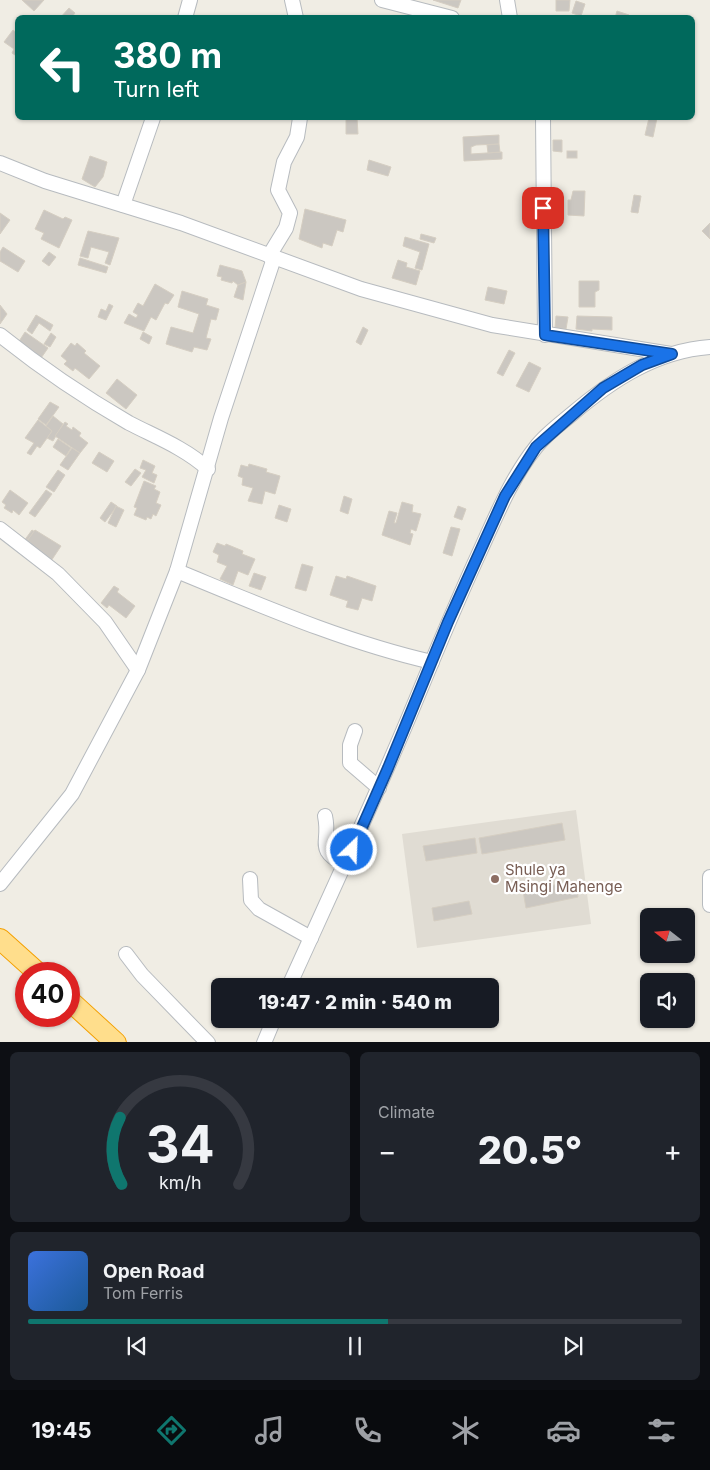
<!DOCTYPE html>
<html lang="en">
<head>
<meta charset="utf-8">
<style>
  body { margin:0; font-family:Inter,sans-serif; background:#20242c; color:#f1f3f6; height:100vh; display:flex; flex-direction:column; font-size:19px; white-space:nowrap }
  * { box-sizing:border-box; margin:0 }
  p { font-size:16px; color:#9ea1a6 }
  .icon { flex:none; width:28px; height:28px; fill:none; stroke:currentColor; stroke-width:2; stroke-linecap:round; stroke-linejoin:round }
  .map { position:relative; height:1042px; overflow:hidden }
  .side { display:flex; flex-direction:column; gap:10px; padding:10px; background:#0d0f14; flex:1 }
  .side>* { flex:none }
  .top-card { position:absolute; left:15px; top:15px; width:680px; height:105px; border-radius:8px; box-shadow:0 1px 4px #0004; background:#00695c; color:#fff; overflow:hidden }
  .needle { width:32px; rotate:287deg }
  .controls { position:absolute; left:640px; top:908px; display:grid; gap:10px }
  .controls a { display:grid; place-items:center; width:55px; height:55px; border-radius:8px; background:#171b24; box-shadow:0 1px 4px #0004; font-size:25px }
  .speed { position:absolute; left:15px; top:962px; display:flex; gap:10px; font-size:25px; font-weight:700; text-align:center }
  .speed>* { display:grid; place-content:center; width:65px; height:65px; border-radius:50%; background:#171b24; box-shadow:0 1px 4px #0004; line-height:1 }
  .speed .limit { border:8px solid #d22; background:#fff; color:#111 }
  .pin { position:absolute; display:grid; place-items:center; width:42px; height:42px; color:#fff; margin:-21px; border-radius:10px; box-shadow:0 2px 8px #0006 }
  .me { position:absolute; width:55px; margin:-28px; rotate:24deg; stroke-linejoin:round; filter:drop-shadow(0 0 4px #0008) }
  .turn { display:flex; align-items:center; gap:18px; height:105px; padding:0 15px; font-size:22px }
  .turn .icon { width:65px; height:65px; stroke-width:2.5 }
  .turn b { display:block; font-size:35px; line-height:42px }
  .big { font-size:38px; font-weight:800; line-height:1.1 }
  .side .widget { flex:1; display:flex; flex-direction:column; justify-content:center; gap:8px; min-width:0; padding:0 18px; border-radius:8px; background:#20242c }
  .side .dial { align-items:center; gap:0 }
  .dial svg { height:130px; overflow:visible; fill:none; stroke:#363941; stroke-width:7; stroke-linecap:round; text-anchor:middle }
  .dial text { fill:#f1f3f6; stroke:none }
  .song { display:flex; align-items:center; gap:15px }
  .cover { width:60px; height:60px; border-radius:8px; background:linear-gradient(135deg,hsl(220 70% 55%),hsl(210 70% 35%)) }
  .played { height:5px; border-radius:2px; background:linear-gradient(90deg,#0f766e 55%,#363941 55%) }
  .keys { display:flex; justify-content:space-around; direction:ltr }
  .heat { display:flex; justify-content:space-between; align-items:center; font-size:28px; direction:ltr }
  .side .tiles { flex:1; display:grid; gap:10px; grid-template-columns:1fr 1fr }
  .widget:last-child { grid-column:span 2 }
  .trip { position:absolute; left:211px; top:978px; width:288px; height:50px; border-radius:8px; background:#171b24; box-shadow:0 1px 4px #0004; font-weight:800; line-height:50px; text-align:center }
  .menu { display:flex; height:80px; justify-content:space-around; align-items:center; background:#090b0e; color:#9ea1a6 }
  .menu .icon { width:35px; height:35px }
  .menu .on { color:#0f766e }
  .menu b { font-size:22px; color:#f1f3f6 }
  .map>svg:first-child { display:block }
</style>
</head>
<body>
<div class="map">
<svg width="710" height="1043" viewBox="0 0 710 1043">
  <rect width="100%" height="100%" fill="#f0ede4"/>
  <path fill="#e0dcd3" d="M576 810 591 924 417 948 402 834Z"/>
  <g fill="#cbc7c1" stroke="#d5cec2">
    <path d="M22 0H44L34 11Z"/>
    <path d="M433 0H461L458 8Z"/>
    <path d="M556 0H570L569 11H556Z"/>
    <path d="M576 1 585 4 581 16 572 13Z"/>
    <path d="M69 8 75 13 71 18H60Z"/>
    <path d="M617 11 629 15 628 18H615Z"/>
    <path d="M13 30 18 34V57L12 53 14 49 4 42Z"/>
    <path d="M346 118H357L358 134H346Z"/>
    <path d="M649 118H657L653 137 645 135Z"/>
    <path d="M499 135V144L476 145 471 147V154L502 152V159L464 161 463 137Z"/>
    <path d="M553 140H562V152L553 151Z"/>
    <path d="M499 144 500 152 488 153 487 145Z"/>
    <rect x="567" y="151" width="10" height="7"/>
    <path d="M90 156 107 162 103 177 95 187 82 179Z"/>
    <path d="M369 160 391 167 388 176 367 170Z"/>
    <path d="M573 191H585L584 216 568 215V200H571Z"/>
    <path d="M634 195 641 196 638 213 631 212Z"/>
    <path d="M305 209 346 220 343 232 337 230 332 246 323 243 322 248 299 239Z"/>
    <path d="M44 210 63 219 65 217 72 220 59 248 41 239 44 233 35 229Z"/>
    <path d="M0 213 10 220 0 234Z"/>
    <path d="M710 223V239L702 231Z"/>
    <path d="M88 231 119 238 110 265 105 263 109 252 91 247 88 258 80 256Z"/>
    <path d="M421 234 436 238 434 243 420 239Z"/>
    <path d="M405 237 429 244 422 270 415 268 420 252 403 246Z"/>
    <path d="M3 247 25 261 18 272 0 261V252Z"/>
    <path d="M49 252 56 257 49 266 42 261Z"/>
    <path d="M80 258 108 267 106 273 78 265Z"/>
    <path d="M398 260 407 263 406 267 420 271 416 285 392 278Z"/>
    <path d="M220 265 242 271 246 282 238 285 233 281 232 283 221 280 222 277 217 276Z"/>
    <path d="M579 281H599V290L595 292V307H579Z"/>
    <path d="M246 282 243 300 234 297 238 285Z"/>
    <path d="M155 284 174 295 168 304 165 303 156 320 151 317 144 331 124 323 129 314 136 318 138 315 133 312 138 303 143 306Z"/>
    <path d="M488 287 507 291 504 304 485 300Z"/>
    <path d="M182 291 208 299 206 305 219 309 216 320 211 319 206 338 211 339 207 350 194 347 192 352 166 344 171 327 193 333 199 314 178 307Z"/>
    <path d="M109 304 113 306 106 320 98 317 101 309 106 311Z"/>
    <path d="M0 305 7 314 0 324Z"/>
    <path d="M36 315 53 325 50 331 39 323 32 334 27 330Z"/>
    <path d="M556 316 568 317 566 329 555 328Z"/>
    <path d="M577 316 612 317V330L592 329V331L576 329Z"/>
    <path d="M363 327 368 330 361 345 356 342Z"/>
    <path d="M25 332 48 348 39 361 16 346Z"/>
    <path d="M143 332 152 337 149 344 140 339Z"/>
    <path d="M51 333 56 337 50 347 44 344Z"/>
    <path d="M71 343 75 346 77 343 86 351 84 353 100 366 89 379 75 368 73 371 64 364 67 361 61 356Z"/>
    <path d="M509 350 515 353 503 376 497 373Z"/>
    <path d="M529 362 541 368 529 392 516 386Z"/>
    <path d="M117 379 137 395 126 409 106 393Z"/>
    <path d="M50 402 59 407 46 425 38 419Z"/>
    <path d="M53 416 63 424 53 441 47 438 52 431 46 426Z"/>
    <path d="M38 420 52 431 40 448 37 446 31 455 27 453 34 443 25 438Z"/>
    <path d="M65 422 68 424 66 426 72 430 73 427 81 433 79 436 88 443 80 453 55 436Z"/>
    <path d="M58 439 71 448 66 456 53 447Z"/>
    <path d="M72 448 80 453 68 470 60 465Z"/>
    <path d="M99 452 114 461 107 472 92 463Z"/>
    <path d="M143 460 155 466 152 473 157 475 154 483 142 477 146 470 140 468Z"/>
    <path d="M249 464 267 469 266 472 280 476 275 494 265 491 262 504 248 501 253 488 242 485 243 478 238 476 241 465 248 467Z"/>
    <path d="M135 469 141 473 131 486 125 482Z"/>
    <path d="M58 470 65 475 54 492 46 487Z"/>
    <path d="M144 481 156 486 154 489 160 492 156 503 161 505 156 516 153 514 151 519 147 517 146 520 134 515 137 508 134 507Z"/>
    <path d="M10 490 28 503 19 515 13 510 12 513 4 508 6 505 2 502Z"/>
    <path d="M46 490 52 494 35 517 29 513Z"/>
    <path d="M344 496 352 499 348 514 340 511Z"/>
    <path d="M111 502 117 506 105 522 100 518Z"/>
    <path d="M402 502 413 505 412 512 421 514 416 531 411 529 410 533 413 534 410 545 382 535 389 511 397 513 394 523H396Z"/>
    <path d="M279 505 291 509 287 522 275 518Z"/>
    <path d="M116 506 124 510 116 527 108 523Z"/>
    <path d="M458 506 466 509 462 520 454 517Z"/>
    <path d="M451 527 460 529 452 556 443 553Z"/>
    <path d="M32 530 38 534 30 545 24 541Z"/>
    <path d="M35 530 61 546 51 561 27 541Z"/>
    <path d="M217 543 225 546 226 544 243 551 242 554 255 559 248 575 238 571 233 585 220 579 227 566 217 562 219 555 213 552Z"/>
    <path d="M302 564 313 567 306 591 295 588Z"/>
    <path d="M254 573 266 577 261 590 249 586Z"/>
    <path d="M336 576 346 579 347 576 376 586 372 601 362 598 358 610 346 607 348 601 330 595Z"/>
    <path d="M114 586 119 589 117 592 135 606 126 618 109 605 107 608 101 603Z"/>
    <path d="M562 823 565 840 482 854 479 838Z"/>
    <path d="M475 838 477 853 426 861 423 846Z"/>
    <path d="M575 881 578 897 526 908 523 891Z"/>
    <path d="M469 901 472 914 434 921 432 908Z"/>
  </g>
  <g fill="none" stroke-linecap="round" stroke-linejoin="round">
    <g stroke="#b7bbbf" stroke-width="16">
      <g id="minor">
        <path d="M292 0 296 18"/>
        <path d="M382 0 452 18"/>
        <path d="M507 0 510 18"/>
        <path d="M185 18 190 0"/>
        <path d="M543 118 545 335"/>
        <path d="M0 163 45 181 181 223 361 289 492 325 671 354"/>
        <path d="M123 205 153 118"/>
        <path d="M269 256 286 228 290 213 278 190 284 162 297 137 300 118"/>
        <path d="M0 335C41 368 84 397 129 423 156 437 185 448 208 469"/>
        <path d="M0 529 58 574 105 622 138 670"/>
        <path d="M177 571C260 605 344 642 432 662"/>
        <path d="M355 731 350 745V763L379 788"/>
        <path d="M325 816C331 844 314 848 345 865"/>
        <path d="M710 877V905"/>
        <path d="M250 879 251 900 259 909 311 938"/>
        <path d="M0 884 72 794 138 670 177 571 221 418 274 258"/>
        <path d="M126 954 142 975 208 1043"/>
        <path d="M289 986C332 891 376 797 416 700 437 649 458 599 481 549 497 514 512 477 536 447 546 434 560 424 572 414 612 380 656 351 710 347"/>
        <path d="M264 1043 274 1019"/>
      </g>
    </g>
    <g stroke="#f4a000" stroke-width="22">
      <g id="highway">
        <path d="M0 939 39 974"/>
        <path d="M69 1000 116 1043"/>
      </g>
    </g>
    <use href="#minor" stroke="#fff" stroke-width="14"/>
    <use href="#highway" stroke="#ffde8c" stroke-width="20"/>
  </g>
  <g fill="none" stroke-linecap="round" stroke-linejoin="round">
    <g stroke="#114b97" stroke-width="12">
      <path id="route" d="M352 850 388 768 448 622 505 496 536 447 603 388 642 365 672 354 545 335 543 208"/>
    </g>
    <use href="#route" stroke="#1a73e8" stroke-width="9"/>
  </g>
  <circle fill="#8d6e63" stroke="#fff" stroke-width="2" cx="495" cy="879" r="5"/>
  <g text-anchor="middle" stroke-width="4.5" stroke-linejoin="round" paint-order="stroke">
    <g font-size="15" fill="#785e54" stroke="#fff" text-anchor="start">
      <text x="505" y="875">Shule ya<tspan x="505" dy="17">Msingi Mahenge</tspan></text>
    </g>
  </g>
</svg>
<div class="controls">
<a><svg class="needle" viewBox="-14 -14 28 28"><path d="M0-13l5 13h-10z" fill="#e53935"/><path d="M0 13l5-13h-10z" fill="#9ea1a6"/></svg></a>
<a><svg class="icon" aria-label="sound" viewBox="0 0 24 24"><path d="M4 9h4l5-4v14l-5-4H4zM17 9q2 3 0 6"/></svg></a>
</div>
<div class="speed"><div class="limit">40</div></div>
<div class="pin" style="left:543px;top:208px;background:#d93025"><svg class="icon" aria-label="arrive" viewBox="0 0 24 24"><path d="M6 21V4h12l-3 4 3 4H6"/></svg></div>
<svg class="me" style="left:352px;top:850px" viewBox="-20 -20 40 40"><circle r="17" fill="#1a73e8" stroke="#fff" stroke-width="3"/><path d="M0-11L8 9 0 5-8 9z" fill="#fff"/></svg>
<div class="trip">19:47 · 2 min · 540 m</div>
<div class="top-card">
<div class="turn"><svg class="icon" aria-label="left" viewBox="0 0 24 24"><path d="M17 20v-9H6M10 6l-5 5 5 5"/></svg><div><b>380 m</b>Turn left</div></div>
</div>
</div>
<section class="side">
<div class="tiles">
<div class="widget dial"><svg viewBox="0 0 100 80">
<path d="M14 69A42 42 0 1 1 86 69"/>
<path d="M14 69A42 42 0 0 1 13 28" stroke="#0f766e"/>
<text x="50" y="56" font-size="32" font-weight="700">34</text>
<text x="50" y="72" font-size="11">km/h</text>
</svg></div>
<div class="widget"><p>Climate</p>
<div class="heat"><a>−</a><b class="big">20.5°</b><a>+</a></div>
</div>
<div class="widget">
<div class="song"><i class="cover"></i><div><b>Open Road</b><p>Tom Ferris</p></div></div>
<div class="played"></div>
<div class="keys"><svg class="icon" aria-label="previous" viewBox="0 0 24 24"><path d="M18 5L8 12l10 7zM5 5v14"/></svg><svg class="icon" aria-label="pause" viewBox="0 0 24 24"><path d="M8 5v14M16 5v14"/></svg><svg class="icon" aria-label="next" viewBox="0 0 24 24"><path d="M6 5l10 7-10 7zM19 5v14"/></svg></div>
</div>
</div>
</section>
<nav class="menu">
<b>19:45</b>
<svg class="icon on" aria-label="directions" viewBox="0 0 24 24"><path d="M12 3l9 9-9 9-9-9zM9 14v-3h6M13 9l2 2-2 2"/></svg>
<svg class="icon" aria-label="music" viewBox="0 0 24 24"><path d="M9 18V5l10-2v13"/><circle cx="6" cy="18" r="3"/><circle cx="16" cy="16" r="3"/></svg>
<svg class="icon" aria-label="phone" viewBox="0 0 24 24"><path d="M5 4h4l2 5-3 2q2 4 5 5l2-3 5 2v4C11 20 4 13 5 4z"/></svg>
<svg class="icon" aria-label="climate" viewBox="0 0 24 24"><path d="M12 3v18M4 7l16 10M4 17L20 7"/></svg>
<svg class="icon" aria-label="car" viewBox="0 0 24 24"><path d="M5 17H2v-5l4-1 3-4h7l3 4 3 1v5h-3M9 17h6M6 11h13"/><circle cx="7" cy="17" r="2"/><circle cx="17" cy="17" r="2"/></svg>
<svg class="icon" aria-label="filters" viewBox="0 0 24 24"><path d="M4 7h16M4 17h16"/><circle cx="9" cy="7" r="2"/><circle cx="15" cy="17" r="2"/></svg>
</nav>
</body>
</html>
